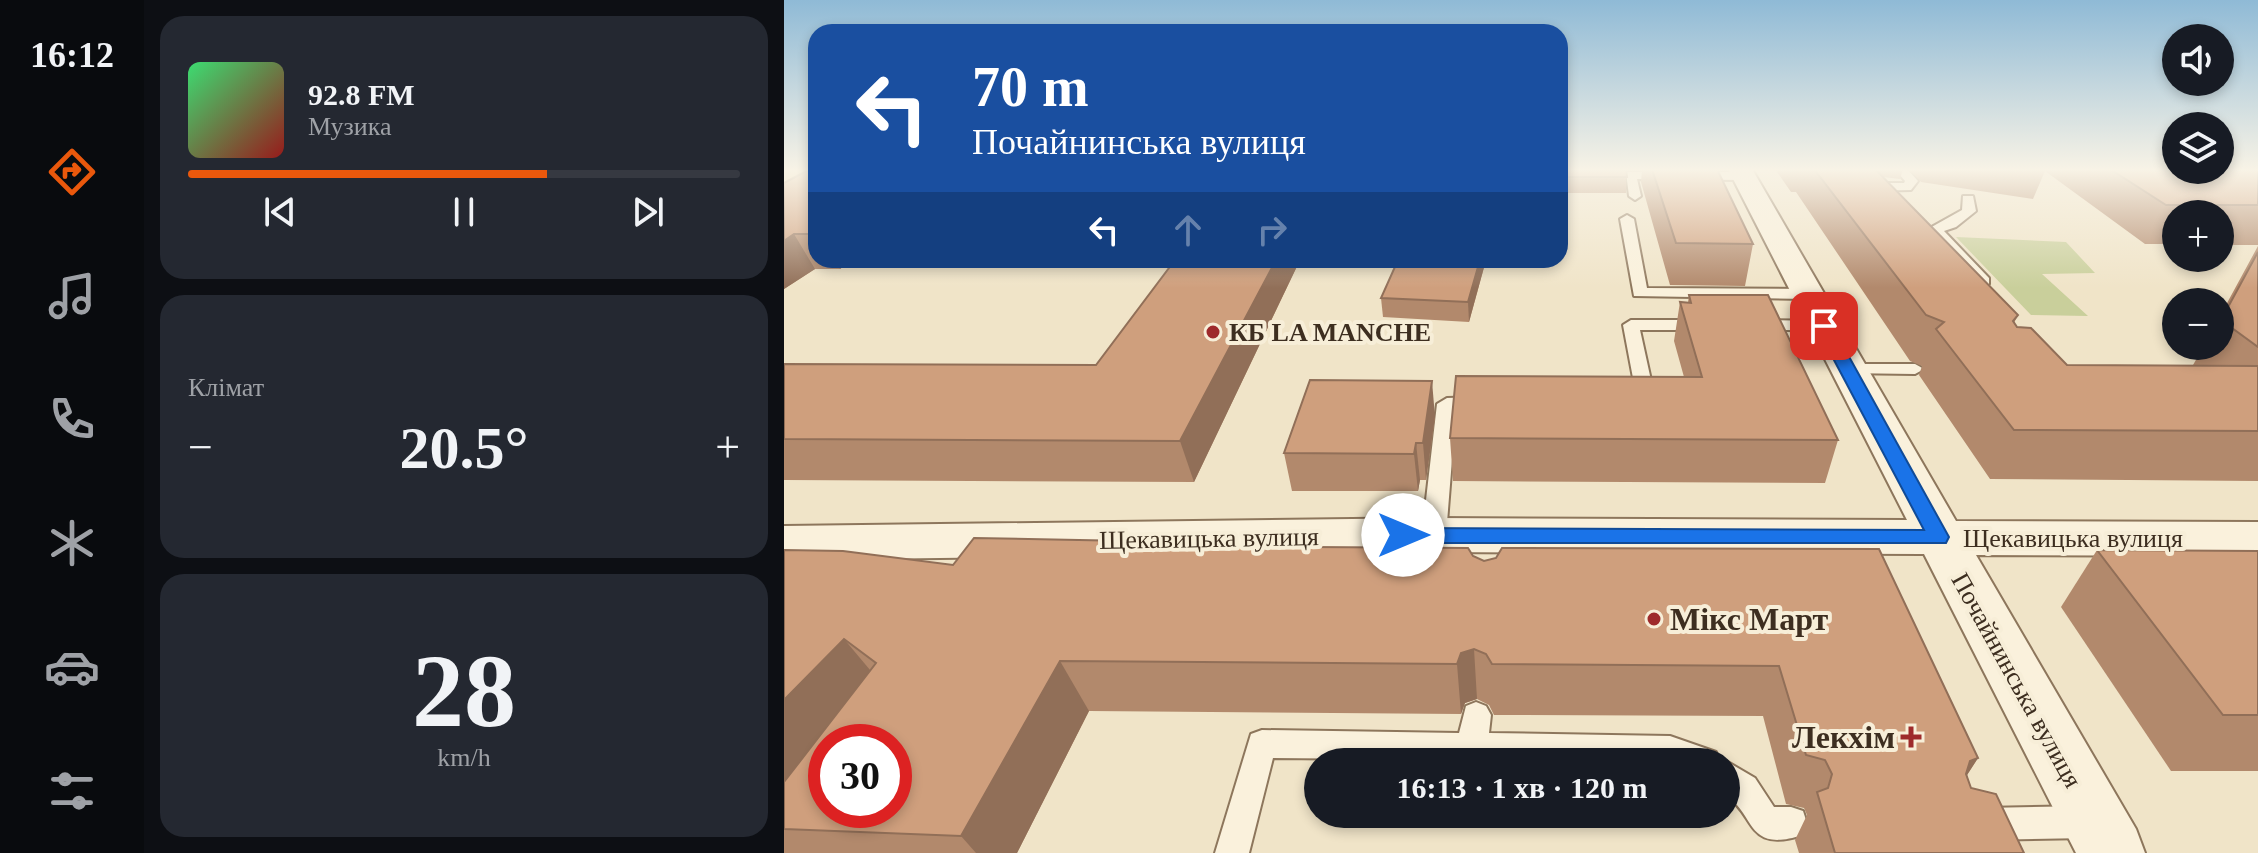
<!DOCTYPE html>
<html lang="uk">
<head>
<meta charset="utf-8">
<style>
  body { margin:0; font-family:"Times New Roman",serif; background:#242831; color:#f1f3f6; height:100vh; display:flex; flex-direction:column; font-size:30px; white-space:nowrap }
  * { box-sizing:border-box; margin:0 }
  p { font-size:26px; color:#9ea1a6 }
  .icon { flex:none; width:44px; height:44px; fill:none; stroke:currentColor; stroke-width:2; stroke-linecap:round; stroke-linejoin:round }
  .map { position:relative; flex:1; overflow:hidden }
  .panel { display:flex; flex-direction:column; gap:16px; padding:16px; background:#0d0f14; width:640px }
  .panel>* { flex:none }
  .top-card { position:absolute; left:24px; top:24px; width:760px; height:244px; border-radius:24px; box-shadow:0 4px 12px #0003; background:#1a4fa0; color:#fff; overflow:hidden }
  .tools { position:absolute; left:1378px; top:24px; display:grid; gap:16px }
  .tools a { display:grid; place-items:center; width:72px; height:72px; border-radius:50%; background:#171b24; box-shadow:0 4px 12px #0003; font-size:40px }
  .speed { position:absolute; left:24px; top:724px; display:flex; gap:16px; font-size:40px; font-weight:700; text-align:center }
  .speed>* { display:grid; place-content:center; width:104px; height:104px; border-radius:50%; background:#171b24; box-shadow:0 4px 12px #0003; line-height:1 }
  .speed .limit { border:12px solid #d22; background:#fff; color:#111 }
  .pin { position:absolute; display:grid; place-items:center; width:68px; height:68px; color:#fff; margin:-34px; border-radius:16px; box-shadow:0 4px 12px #0006 }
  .me { position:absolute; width:88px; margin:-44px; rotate:90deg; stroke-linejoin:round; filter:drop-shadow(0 0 6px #0008) }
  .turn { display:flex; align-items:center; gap:28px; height:168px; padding:0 32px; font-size:36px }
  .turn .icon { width:104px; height:104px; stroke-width:2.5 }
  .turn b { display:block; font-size:56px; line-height:68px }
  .lanes { display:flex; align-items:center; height:76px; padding:0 32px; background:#0003; justify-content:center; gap:40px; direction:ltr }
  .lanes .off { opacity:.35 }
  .big { font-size:60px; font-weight:800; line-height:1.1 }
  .panel .card { flex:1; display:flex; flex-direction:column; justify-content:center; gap:12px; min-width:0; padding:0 28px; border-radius:24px; background:#242831 }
  .panel .dial { align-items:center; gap:0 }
  .dial b { font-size:104px; line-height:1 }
  .song { display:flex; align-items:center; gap:24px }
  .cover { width:96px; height:96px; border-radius:12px; background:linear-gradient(135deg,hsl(140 70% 55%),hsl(0 70% 35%)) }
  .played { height:8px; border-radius:4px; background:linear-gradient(90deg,#ea580c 65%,#363941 65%) }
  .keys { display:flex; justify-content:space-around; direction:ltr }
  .heat { display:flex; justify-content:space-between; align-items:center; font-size:44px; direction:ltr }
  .trip { position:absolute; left:520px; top:748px; width:436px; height:80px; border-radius:40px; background:#171b24; box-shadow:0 4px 12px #0003; font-weight:800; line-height:80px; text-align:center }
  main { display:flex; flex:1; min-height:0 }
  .dock { display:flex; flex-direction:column; width:144px; justify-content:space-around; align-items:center; background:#090b0e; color:#9ea1a6 }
  .dock .icon { width:56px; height:56px }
  .dock .on { color:#ea580c }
  .dock b { font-size:36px; color:#f1f3f6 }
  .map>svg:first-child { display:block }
</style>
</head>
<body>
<main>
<nav class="dock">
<b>16:12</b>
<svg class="icon on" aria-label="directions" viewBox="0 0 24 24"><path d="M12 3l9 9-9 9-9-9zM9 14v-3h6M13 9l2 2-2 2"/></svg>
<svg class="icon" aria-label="music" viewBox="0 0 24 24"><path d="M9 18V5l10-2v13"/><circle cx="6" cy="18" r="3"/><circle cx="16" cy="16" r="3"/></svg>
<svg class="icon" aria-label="phone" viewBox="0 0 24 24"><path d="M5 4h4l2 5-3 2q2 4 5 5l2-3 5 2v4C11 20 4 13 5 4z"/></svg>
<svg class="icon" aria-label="climate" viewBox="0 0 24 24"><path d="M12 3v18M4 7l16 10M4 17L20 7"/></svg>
<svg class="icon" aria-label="car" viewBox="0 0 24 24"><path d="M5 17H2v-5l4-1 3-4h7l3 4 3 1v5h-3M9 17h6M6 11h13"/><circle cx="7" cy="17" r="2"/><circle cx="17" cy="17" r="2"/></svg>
<svg class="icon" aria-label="filters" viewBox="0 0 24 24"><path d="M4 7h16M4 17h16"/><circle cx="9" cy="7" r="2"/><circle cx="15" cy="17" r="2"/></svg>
</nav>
<section class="panel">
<div class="card">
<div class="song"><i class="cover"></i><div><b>92.8 FM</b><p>Музика</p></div></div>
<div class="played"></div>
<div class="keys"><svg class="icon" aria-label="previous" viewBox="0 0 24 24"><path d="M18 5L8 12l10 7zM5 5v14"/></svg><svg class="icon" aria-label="pause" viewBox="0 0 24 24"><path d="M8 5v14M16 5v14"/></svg><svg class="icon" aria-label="next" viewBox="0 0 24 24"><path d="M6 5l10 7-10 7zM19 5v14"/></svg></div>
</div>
<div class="card"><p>Клімат</p>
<div class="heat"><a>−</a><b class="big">20.5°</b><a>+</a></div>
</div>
<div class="card dial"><b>28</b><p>km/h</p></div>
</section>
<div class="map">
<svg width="1474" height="853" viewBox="0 0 1474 853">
  <rect width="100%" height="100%" fill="#f0e4c8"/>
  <path fill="#c9cf9b" d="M1172 237 1282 242 1311 273 1258 274 1304 316 1247 315Z"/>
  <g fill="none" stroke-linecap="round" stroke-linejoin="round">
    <g stroke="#8d765c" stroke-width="4">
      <g id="service">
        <path d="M1111 169H1123L1134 181 1127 190 1083 191 1077 187 1083 183H1120L1121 181Z"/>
        <path d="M842 172H960L966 176 960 180 853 179 857 196 851 200 845 196Z"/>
        <path d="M1179 196H1189L1192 211 1172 227 1160 231 1205 278V284H1195L1144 229 1178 210Z"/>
        <path d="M843 215 850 219 863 288 1022 289 1030 294 1022 299 850 296 836 219Z"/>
        <path d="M847 320H920L928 325 920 330H856L870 394 861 400 852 394 839 325Z"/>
        <path d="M972 320 1040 321 1048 326 1040 331 966 329V321Z"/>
        <path d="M1064 364H1131L1140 369 1131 374 1058 373 1055 369Z"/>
        <path d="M695 397 702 399 705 403 702 407 672 409 662 535 658 541H642L638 535 653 404 663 398Z"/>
        <path d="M692 702 702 706 707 715 705 733 886 736 932 752 936 762 489 758 465 853H431L467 734 478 730 675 733 682 706Z"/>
        <path d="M942 761 971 778 990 807H1007L1019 811 1023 823 1019 835C962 853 973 817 942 795Z"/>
        <path d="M1303 806 1314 811 1319 822 1314 833 1303 838 1199 840 1187 836 1183 824 1187 812 1199 808Z"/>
      </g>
    </g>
    <g stroke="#8d765c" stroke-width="4">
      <path id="minor" d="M944 169H968L1172 521 1474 522V556L1192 555 1352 829 1361 853H1292L1140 554 650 552 0 560V526L650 518 1123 520Z"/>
    </g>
    <g stroke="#5b4430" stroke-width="4">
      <path id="primary" d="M0 169H24L20 175 0 183Z"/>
    </g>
    <use href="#service" fill="#faf1dc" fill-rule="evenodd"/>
    <use href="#minor" fill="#faf1dc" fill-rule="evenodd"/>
    <use href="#primary" fill="#f3d9a0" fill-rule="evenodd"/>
  </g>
  <g fill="#b2896c">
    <path d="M32 169V260H68L56 269H31L0 289V183Z"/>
    <path d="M776 169H933L969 244 961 286 886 285 857 182 858 170H842V193H781L780 208 776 207Z"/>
    <path d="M991 169H1119L1116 179 1099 177 1234 315 1230 323 1233 327 1283 365H1409L1420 346H1436V316L1474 246V481L1206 479 1135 375 1138 366 1126 361 1012 192H1007Z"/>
    <path d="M1125 169H1474V245H1436V214H1392V244H1361L1261 171 1249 199 1137 182Z"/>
    <path d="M391 260H516L410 482 0 480V364L312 365Z"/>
    <path d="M702 260 685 322 599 317 597 298Z"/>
    <path d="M905 295 1054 440 1041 483 669 481 666 438 900 377 890 341 896 302H904Z"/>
    <path d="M651 417 642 480H636L634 491H508L500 453Z"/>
    <path d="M344 541 347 546 689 556 700 561 1095 549 1194 758 1183 775 1187 788 1240 853H1015L1011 840 1023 815 1020 808 1002 804 979 716 710 715 705 705 693 699 681 703 677 714 305 711 233 853H0V550L169 565Z"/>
    <path d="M1313 550 1474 551V771H1387L1277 607Z"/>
  </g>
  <g fill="#916f58">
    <path d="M10 234 31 269 0 289V241Z"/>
    <path d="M51 260H68L56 269Z"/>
    <path d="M492 260H516L410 482 396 441Z"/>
    <path d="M696 260H702L685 322 684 302Z"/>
    <path d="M648 381 651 417 642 480 639 443Z"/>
    <path d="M632 443 636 480 634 491 630 454Z"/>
    <path d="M60 639 102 689 0 805V700Z"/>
    <path d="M690 649 693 699 681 703 677 714 673 664 677 653Z"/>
    <path d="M276 661 305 711 233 853H192L177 836Z"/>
    <path d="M1194 758 1163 806 1186 761Z"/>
  </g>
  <g fill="#cf9f7d" stroke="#916f58" stroke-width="2" fill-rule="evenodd">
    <path d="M26 169H32V234H10L0 241V183Z"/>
    <path d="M776 169H842L843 177H781V191H776Z"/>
    <path d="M868 169H933L969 244 892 243Z"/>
    <path d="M1030 169H1091L1234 315 1229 321 1233 327 1247 328 1283 365 1474 366V431L1230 430 1152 329 1160 322 1142 315Z"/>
    <path d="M1326 169H1392V170L1474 169V205H1382Z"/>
    <path d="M1474 252V347L1437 320Z"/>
    <path d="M391 260H492L396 441 0 439V364L312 365Z"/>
    <path d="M614 260H696L684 302 597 298Z"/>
    <path d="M905 295H984L1054 440 666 438 672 376 918 377 896 302 907 303Z"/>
    <path d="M526 380 648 381 639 443H632L630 454 500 453Z"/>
    <path d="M190 538 344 541 342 546 684 548 689 556 700 561 712 558 718 548 1095 549 1194 758 1186 761 1182 774 1187 788 1212 794 1240 853H1051L1033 792 1044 788 1048 774 1041 760 1022 755 995 666 708 664 702 654 690 649 677 653 673 664 276 661 177 836 0 829V782L92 663 60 639 0 700V550L59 551 169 565ZM42 742H110V810H42Z"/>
    <path d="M1313 550 1474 551V715H1439Z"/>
  </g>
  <linearGradient id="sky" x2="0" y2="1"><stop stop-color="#8fbad6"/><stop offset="0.59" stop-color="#f8f3e6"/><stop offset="1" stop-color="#f8f3e6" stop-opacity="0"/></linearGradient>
  <rect width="1474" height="288" fill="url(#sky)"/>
  <path fill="#1a73e8" stroke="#114b97" stroke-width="2" d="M1040 321 1048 326 1165 537 1162 543H619L608 535 619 528 1140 530 1032 326Z"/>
  <g fill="#9e2a2b" stroke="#f7eed8" stroke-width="3">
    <circle cx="429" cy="332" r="8"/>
    <circle cx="870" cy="619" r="8"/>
    <path d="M1123 725h8v8h8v8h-8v8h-8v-8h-8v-8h8z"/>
  </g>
  <g text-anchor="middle" stroke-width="8" stroke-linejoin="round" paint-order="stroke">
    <g font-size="26" font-weight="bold" fill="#3d2e20" stroke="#f7eed8" text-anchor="start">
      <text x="445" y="341">КБ LA MANCHE</text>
    </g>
    <g font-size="26" fill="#3d2e20" stroke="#f7eed8">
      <text transform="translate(425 538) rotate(-1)" y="9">Щекавицька вулиця</text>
      <text x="1289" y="547">Щекавицька вулиця</text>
      <text transform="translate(1233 680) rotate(61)" y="9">Почайнинська вулиця</text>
    </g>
    <g font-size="32" font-weight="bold" fill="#3d2e20" stroke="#f7eed8" text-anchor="start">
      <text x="886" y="630">Мікс Март</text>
      <text x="1111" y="748" text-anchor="end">Лекхім</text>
    </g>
  </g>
</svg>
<div class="tools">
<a><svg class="icon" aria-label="sound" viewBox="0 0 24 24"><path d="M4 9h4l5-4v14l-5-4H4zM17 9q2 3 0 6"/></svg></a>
<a><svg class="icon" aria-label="layers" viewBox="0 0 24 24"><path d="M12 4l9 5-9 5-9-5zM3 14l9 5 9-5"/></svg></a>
<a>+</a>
<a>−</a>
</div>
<div class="speed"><div class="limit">30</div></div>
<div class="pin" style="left:1040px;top:326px;background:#d93025"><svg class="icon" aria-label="arrive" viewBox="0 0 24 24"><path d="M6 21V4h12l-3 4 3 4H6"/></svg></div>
<svg class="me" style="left:619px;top:535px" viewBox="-20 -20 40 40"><circle r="19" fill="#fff"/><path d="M0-13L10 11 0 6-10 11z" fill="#1a73e8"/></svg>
<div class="trip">16:13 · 1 хв · 120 m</div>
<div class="top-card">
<div class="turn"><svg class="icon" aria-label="left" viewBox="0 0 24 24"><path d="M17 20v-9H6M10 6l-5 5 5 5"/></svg><div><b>70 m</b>Почайнинська вулиця</div></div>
<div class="lanes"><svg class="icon" aria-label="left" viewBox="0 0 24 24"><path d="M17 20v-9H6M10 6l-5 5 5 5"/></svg><svg class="icon off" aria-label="ahead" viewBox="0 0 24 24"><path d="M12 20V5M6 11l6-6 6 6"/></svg><svg class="icon off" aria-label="right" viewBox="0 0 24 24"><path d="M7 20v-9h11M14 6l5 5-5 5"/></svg></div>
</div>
</div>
</main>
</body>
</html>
